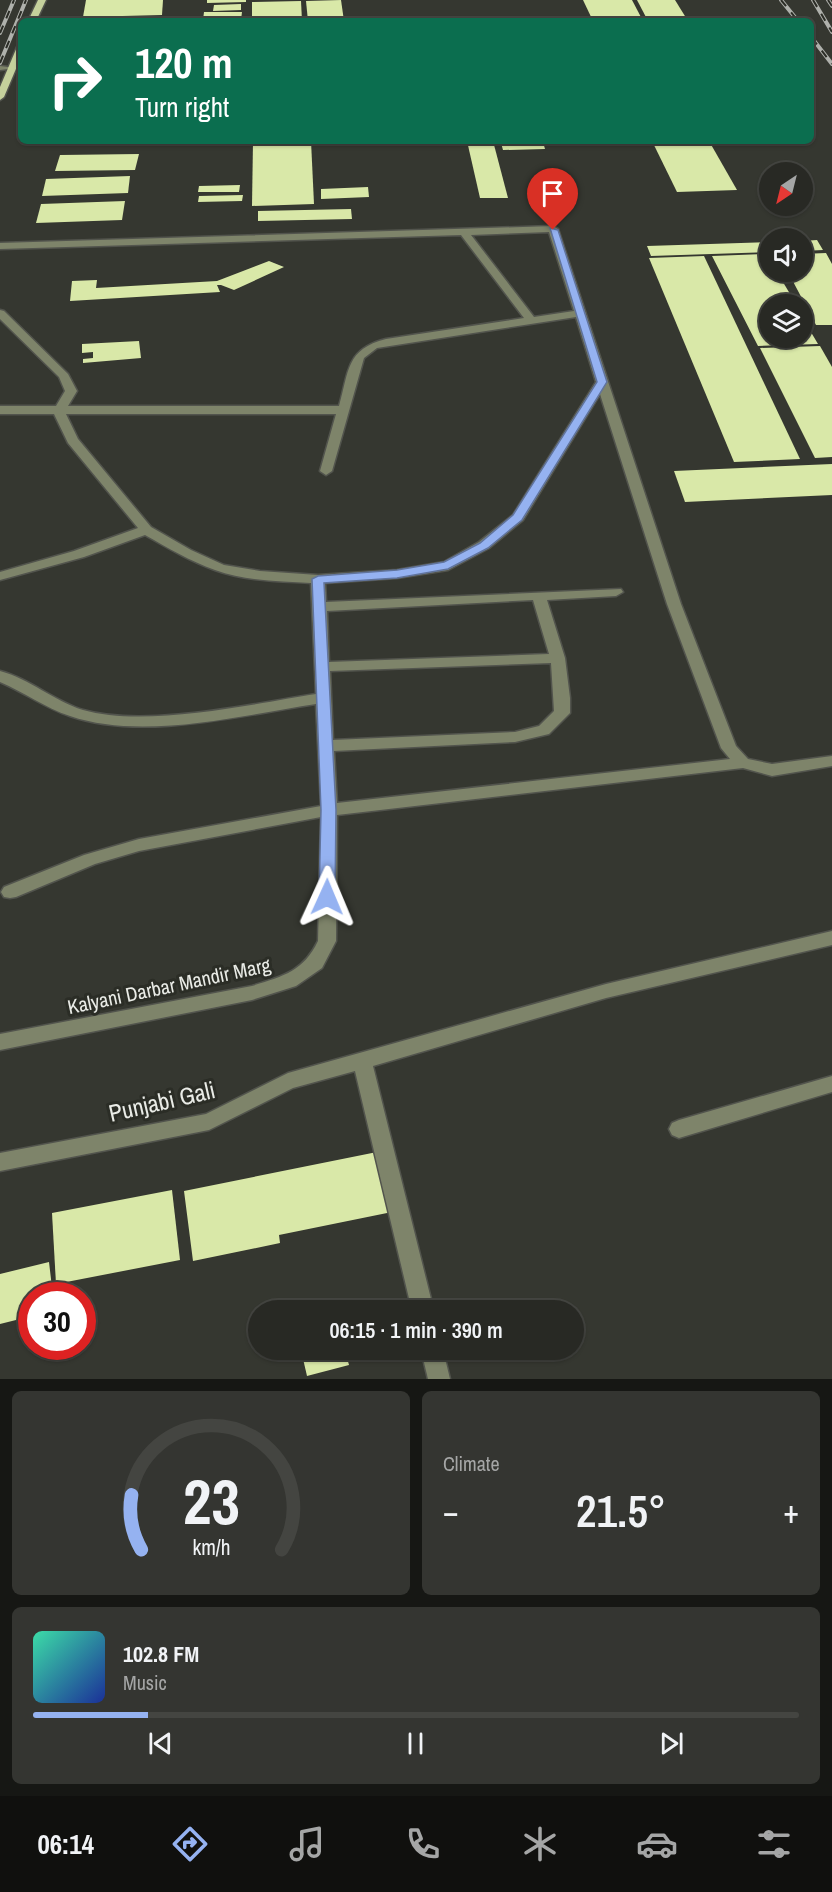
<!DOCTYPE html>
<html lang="en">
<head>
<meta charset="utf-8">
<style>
  body { margin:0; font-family:"Archivo Narrow",sans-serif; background:#343531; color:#f1f3f6; height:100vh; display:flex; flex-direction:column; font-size:22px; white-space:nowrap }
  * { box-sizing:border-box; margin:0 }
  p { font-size:20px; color:#a5a6a6 }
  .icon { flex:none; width:33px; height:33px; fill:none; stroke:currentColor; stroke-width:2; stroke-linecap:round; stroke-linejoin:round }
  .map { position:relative; height:1379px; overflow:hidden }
  .side { display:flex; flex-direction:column; gap:12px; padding:12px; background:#161714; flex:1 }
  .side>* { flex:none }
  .banner { position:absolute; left:18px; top:18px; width:796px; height:126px; border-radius:9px; box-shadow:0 2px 4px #0004,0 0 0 2px #444541; background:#0b6e4f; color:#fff; overflow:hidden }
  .needle { width:39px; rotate:215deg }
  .tools { position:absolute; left:759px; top:162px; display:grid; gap:12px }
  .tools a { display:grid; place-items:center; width:54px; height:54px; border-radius:50%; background:#282924; box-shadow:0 2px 4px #0004,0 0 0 2px #444541; font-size:30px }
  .speed { position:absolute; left:18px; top:1282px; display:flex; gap:12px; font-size:30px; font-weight:700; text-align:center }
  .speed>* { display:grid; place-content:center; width:78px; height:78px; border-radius:50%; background:#282924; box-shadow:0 2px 4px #0004,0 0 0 2px #444541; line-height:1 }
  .speed .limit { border:9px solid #d22; background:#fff; color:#111 }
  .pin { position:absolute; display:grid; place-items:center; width:51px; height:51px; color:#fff; margin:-62px -26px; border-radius:50% 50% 50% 0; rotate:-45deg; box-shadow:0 0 6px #0007 }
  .pin .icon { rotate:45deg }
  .me { position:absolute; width:66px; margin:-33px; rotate:1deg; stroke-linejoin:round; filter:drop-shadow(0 0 4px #0008) }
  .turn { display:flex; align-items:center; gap:21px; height:126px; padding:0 18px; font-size:27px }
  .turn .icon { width:78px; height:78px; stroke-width:2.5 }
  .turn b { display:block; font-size:42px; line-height:51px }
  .big { font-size:45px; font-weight:600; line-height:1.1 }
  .side .card { flex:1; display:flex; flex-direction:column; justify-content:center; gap:9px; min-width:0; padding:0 21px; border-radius:9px; background:#343531 }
  .side .dial { align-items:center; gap:0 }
  .dial svg { height:156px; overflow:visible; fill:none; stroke:#444541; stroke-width:7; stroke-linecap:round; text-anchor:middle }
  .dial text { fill:#f1f3f6; stroke:none }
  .song { display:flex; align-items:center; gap:18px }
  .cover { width:72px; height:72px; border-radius:9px; background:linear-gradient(135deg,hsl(160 70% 55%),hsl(230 70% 35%)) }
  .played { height:6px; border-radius:3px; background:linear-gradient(90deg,#95b2f1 15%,#444541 15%) }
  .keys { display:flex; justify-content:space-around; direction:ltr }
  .heat { display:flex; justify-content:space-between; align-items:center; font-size:33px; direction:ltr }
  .side .tiles { flex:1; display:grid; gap:12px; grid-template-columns:1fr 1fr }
  .card:last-child { grid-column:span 2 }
  .trip { position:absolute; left:248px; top:1300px; width:336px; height:60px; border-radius:30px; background:#282924; box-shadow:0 2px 4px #0004,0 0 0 2px #444541; font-weight:600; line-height:60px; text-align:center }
  .menu { display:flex; height:96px; justify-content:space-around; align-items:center; background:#10100e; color:#a5a6a6 }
  .menu .icon { width:42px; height:42px }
  .menu .selected { color:#95b2f1 }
  .menu b { font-size:27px; color:#f1f3f6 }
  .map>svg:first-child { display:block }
</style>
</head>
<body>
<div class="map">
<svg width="832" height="1379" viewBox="0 0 832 1379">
  <rect width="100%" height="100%" fill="#353730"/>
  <g fill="#d9e8a8">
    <path d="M86 0H163L162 15 83 17Z"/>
    <path d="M207 0H246V2L207 3Z"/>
    <path d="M341 0 344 21H308L306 1Z"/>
    <path d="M583 0H632L643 21H593Z"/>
    <path d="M637 0H675L688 21H648Z"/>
    <path d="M301 1 302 21H252V2Z"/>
    <path d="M241 4V10L213 11 214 5Z"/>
    <path d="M204 12H242L241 20H203Z"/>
    <path d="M253 141H311L314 204 252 206Z"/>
    <path d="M467 141H493L508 198H480Z"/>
    <path d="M652 141H709L737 190 677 192Z"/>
    <path d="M543 142 545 149 503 150 501 143Z"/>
    <path d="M139 154 135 170 55 171 60 155Z"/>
    <path d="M130 176 128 193 42 196 46 179Z"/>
    <path d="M240 185 239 192H198L199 186Z"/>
    <path d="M368 187 369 197 321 199V189Z"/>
    <path d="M243 195 242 201 198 202 199 196Z"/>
    <path d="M125 201 122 220 36 223 41 204Z"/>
    <path d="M351 209 352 219 258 221V211Z"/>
    <path d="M817 240 823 250 802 251V241Z"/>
    <path d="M770 242V252L651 256 647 246Z"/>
    <path d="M826 253 832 264V325H816L788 272H802V254Z"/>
    <path d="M767 254 770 272H777L796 304H770V338H802V317L818 344 758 346 712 256Z"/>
    <path d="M704 256 800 459 734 462 649 258Z"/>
    <path d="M269 261 284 267 234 290 221 285H217L220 292 70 301 72 281 97 280 96 288 217 281Z"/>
    <path d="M139 341 141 358 83 363V359L93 358V352L82 353V344Z"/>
    <path d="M820 346 832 367V457L815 458 760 348Z"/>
    <path d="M832 464V495L685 502 674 471Z"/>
    <path d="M377 1152 392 1212 279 1235 280 1243 193 1261 184 1191Z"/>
    <path d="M172 1190 180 1260 56 1284 52 1213Z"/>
    <path d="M49 1262 53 1296H32V1316L0 1324V1274Z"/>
    <path d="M332 1303 335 1311H306V1310Z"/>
    <path d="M301 1350H345L349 1365 307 1376Z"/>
  </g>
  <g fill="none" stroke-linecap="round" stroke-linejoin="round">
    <g stroke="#52544d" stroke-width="3">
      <g id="minor">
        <path d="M0 66 16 68 0 70Z"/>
        <path d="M553 226 558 229 681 604 736 746 748 759 772 764 832 756V766L772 776 743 768 337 815 336 941 322 968 296 986 252 1000 0 1050V1034L252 986C283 976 303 972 318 941L321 817 139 851 95 864 16 897 10 898 4 897 1 892 4 887 84 855 139 839 321 806 316 704C242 715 143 741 70 716 45 708 24 692 0 682V671C30 679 54 701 83 710 145 728 252 704 316 694L311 583C280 581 245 581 215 570 190 561 168 548 145 535L84 557 0 580V572L74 551 138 528 68 443 54 414H0V406H56L65 391 59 377 0 319V310L4 311 68 374 77 391 68 406H339C349 371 346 349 386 339L524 318 461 235 0 249V243ZM549 232 574 311 534 317 471 235ZM576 317 596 382 513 515 479 542 444 562 397 570 318 575 260 571 224 565 191 550 151 527 78 439 66 414H336L320 471 326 475 332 471 364 358 377 348ZM600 394 667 604 721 748 730 759 337 803 334 751 515 742 549 734 570 713V698L565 658 547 600 616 596 623 592 621 589 326 602 325 583 397 578 448 570 489 548 523 520ZM533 600 549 654 329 662 327 611ZM551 663 554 711 539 726 515 732 333 740 330 671Z"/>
        <path d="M832 931V945L606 998 373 1066 434 1311H412L355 1071 293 1088 209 1130 0 1171V1153L206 1114 288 1073 606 984Z"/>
        <path d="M832 1076V1092L679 1138 672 1135 669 1129 672 1123 679 1120Z"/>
        <path d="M421 1350H443L450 1379H428Z"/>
      </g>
    </g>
    <g stroke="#52544d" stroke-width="3">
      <g id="major">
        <path d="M38 0H46L36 21H28Z"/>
        <path d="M21 45V57L4 97 0 100V87L17 47Z"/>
      </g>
    </g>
    <use href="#minor" fill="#7e846a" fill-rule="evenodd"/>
    <use href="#major" fill="#c5d19c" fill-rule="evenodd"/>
    <g stroke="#afb1ac" stroke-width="4">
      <g id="rail">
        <path d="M781 0 798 21"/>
        <path d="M813 0 832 32"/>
        <path d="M828 0 832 6"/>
        <path d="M0 33 14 0"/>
        <path d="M812 38 832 64"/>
        <path d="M0 63 26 0"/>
      </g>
    </g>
    <use href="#rail" stroke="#2b2d26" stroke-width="2" stroke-dasharray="8" stroke-linecap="butt"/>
  </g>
  <path fill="#95b2f1" stroke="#61749d" stroke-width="1.5" d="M550 228 558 230 607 382 522 520 488 548 448 569 397 578 324 583 336 810 335 897 327 903 322 901 319 897 321 810 312 579 318 576 397 570 444 562 480 543 513 515 597 382Z"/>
  <g text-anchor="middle" stroke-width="6" stroke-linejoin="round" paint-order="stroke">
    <g font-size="20" fill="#eaece7" stroke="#2b2d26">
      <text transform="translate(169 986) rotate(-12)" y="7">Kalyani Darbar Mandir Marg</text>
    </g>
    <g font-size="24" fill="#eaece7" stroke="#2b2d26">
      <text transform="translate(162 1102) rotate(-13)" y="8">Punjabi Gali</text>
    </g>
  </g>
</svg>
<div class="tools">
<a><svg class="needle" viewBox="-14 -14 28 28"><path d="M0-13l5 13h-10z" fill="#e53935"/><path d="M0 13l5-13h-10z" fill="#a5a6a6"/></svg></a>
<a><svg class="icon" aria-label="sound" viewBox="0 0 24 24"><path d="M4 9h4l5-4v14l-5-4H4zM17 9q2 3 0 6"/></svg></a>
<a><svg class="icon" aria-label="layers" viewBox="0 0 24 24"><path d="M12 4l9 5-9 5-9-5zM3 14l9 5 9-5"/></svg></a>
</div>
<div class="speed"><div class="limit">30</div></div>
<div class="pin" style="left:553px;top:230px;background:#d93025"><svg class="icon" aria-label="arrive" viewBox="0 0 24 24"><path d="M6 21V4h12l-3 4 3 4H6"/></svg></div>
<svg class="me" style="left:327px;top:897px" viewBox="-20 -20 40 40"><path d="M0-17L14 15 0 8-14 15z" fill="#95b2f1" stroke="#fff" stroke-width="4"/></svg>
<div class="trip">06:15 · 1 min · 390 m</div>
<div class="banner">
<div class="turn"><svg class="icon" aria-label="right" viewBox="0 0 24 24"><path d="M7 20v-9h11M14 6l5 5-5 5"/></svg><div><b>120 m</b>Turn right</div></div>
</div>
</div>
<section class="side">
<div class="tiles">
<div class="card dial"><svg viewBox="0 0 100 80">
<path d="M14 69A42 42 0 1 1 86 69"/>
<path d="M14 69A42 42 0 0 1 9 41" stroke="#95b2f1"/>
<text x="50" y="56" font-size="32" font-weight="700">23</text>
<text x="50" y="72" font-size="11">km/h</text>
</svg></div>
<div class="card"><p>Climate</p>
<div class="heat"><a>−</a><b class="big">21.5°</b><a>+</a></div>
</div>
<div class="card">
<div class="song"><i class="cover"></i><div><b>102.8 FM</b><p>Music</p></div></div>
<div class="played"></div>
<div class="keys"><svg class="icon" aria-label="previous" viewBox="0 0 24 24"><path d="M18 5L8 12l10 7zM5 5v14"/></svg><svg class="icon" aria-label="pause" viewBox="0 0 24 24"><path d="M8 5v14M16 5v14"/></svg><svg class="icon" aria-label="next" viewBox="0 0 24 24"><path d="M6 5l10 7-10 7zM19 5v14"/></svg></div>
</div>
</div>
</section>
<nav class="menu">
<b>06:14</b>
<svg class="icon selected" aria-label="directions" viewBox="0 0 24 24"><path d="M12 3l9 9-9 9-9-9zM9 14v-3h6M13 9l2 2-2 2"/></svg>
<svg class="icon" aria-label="music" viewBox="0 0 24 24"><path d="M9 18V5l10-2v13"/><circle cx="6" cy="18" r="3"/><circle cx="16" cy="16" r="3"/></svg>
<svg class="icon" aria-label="phone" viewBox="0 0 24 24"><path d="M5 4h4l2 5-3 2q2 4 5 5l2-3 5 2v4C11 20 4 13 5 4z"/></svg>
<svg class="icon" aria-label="climate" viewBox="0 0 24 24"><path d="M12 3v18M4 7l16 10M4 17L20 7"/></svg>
<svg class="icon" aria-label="car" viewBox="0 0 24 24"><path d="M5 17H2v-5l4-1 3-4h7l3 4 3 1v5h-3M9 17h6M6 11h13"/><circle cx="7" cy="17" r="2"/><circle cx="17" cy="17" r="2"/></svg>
<svg class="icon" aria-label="filters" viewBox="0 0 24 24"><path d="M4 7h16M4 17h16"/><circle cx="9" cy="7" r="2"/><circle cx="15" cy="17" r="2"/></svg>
</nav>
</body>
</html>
